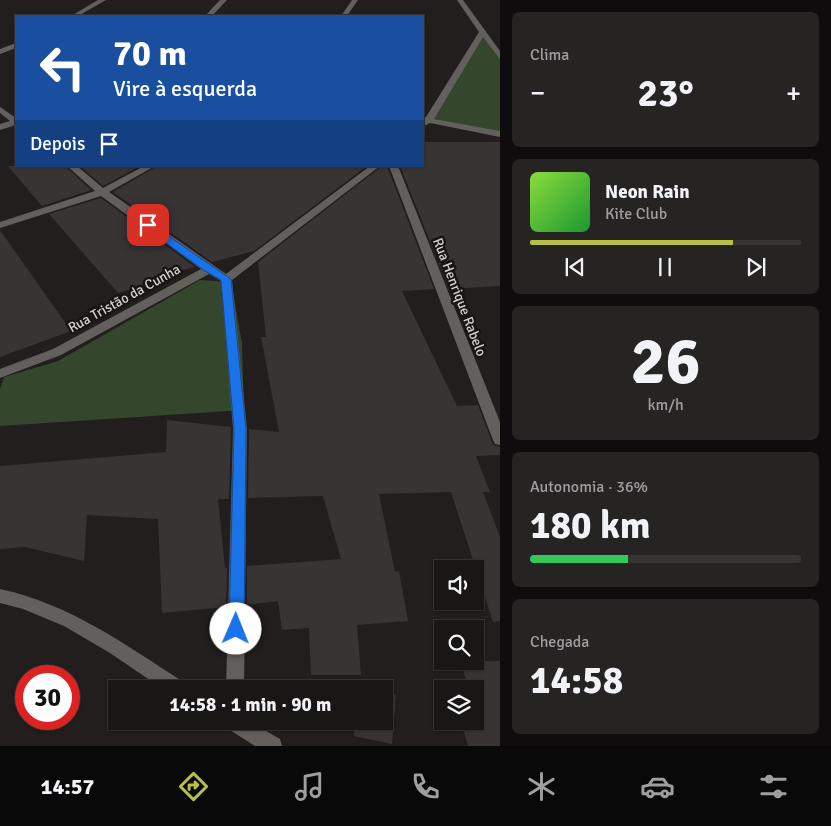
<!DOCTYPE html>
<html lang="pt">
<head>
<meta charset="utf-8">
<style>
  body { margin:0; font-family:Signika,sans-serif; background:#262323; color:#f1f3f6; height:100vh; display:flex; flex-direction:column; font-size:19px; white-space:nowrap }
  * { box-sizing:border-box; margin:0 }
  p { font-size:16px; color:#9f9fa1 }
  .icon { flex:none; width:28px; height:28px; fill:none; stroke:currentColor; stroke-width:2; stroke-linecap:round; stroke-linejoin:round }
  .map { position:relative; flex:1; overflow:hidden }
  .side { display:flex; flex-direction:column; gap:12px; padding:12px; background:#0e0c0c; width:331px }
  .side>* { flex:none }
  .guide { position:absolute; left:15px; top:15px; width:409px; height:152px; border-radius:0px; box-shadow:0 1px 4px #0004,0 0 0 1px #373535; background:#1a4fa0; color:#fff; overflow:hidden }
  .tools { position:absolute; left:434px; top:560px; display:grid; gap:10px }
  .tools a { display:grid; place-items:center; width:50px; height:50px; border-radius:0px; background:#191616; box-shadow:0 1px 4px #0004,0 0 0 1px #373535; font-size:25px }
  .speed { position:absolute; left:15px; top:665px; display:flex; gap:10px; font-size:25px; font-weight:700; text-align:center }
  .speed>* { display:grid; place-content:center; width:65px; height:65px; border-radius:50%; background:#191616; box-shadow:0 1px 4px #0004,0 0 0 1px #373535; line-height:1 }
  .speed .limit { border:8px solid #d22; background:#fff; color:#111 }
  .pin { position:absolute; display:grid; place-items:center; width:42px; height:42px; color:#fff; margin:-21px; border-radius:10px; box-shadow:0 2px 8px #0006 }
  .me { position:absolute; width:55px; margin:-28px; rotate:1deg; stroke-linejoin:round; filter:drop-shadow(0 0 4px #0008) }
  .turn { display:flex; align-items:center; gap:18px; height:105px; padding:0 15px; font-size:22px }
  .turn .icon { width:65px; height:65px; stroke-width:2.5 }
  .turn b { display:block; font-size:35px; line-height:42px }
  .then { display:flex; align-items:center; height:48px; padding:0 15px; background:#0003; gap:10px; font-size:19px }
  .big { font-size:38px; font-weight:700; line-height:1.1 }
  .side .tile { flex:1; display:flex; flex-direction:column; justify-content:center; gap:8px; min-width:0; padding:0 18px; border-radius:8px; background:#262323 }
  .side .dial { align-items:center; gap:0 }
  .dial b { font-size:65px; line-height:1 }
  .song { display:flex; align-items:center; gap:15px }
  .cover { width:60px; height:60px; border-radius:8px; background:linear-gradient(135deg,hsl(90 70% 55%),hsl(130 70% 35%)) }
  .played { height:5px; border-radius:2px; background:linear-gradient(90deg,#b8c146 75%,#373535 75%) }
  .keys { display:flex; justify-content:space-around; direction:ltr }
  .heat { display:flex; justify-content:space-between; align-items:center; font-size:28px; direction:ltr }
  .charge { height:8px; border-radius:4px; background:linear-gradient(90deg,#34c759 36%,#373535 0) }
  .trip { position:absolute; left:108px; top:680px; width:285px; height:50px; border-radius:0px; background:#191616; box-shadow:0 1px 4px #0004,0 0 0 1px #373535; font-weight:700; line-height:50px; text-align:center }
  .tab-bar { display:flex; height:80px; justify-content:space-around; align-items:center; background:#0a0909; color:#9f9fa1 }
  .tab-bar .icon { width:35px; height:35px }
  .tab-bar .on { color:#b8c146 }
  .tab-bar b { font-size:22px; color:#f1f3f6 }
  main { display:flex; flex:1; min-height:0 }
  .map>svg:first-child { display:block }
</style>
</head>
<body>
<main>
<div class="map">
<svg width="500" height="746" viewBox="0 0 500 746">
  <rect width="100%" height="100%" fill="#211e1d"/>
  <g fill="#34462c">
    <path d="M483 31 500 57V134L428 121Z"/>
    <path d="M200 280 231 282 242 343 244 410 0 426V389L4 377 58 361Z"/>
  </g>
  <g fill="#373433">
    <path d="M422 142H500V286L449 289 400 166H422Z"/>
    <path d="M8 166H65L91 190 42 206Z"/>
    <path d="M80 166H140L103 186Z"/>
    <path d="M157 166H367L254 251 212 262 113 192Z"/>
    <path d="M382 166H387L434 289 402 291 457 406 478 405 493 445 500 447V455L476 456 490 492H483L500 537V621L493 622 451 492 379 494 395 572 399 571 408 621 357 625 361 675H311L309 628 282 630 278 601 247 605V566L341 559 323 496 248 498 249 429 279 432 261 337H266L258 262Z"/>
    <path d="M101 198 195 267 152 278 155 282 118 293 49 214Z"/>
    <path d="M0 230 71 331 0 357Z"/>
    <path d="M167 420 231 427 229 499H218L225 568H227L226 607 162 613 158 519 87 515 84 561 25 547 0 549V466L166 452Z"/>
    <path d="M460 661H500V746H468L461 721H475V689H469Z"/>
    <path d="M384 692 396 695 392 744 354 736 355 721H384Z"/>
  </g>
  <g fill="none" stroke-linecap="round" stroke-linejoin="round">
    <g fill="#625f5d" fill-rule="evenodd">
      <path d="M98 0H106L78 16H71Z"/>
      <path d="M220 0H227L212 16H205Z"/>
      <path d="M352 0H358L347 16H341Z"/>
      <path d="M457 0H463L500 51V59L483 37 434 119 500 131V137L430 123 422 127V117H426L479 32Z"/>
      <path d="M16 43V48L0 54V49Z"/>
      <path d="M0 107 16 118V125L0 130V124L10 121 0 113Z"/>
      <path d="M67 166H77L103 188 144 166H155L109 192 226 274 370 166H380L232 280 247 429 244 689H226L233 429 221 281 209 274 61 355 0 378V369L53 349 201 269 101 196 0 228V222L95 191Z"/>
      <path d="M389 166H398L500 422V445L495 444 493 440Z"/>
      <path d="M0 589C70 604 126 645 185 683L188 689H163L110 653 64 626 23 609 0 603Z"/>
      <path d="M222 721H249L280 739 282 746H255L225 727Z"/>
    </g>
  </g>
  <path fill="#1a73e8" stroke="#114b97" d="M148 222 231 279 246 429 244 629 242 634 236 636 231 634 229 629 234 429 221 280 205 271 144 227 143 225Z"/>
  <g text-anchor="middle" stroke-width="5" stroke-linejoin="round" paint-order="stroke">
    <g font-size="14" fill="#d4d2d1" stroke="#181514">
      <text transform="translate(460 297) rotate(69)" y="5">Rua Henrique Rabelo</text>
      <text transform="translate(124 298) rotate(-29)" y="5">Rua Tristão da Cunha</text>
    </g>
  </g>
</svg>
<div class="tools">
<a><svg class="icon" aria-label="sound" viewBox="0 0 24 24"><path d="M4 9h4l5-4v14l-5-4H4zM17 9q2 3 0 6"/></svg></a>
<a><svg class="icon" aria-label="search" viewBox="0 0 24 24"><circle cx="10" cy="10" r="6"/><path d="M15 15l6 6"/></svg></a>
<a><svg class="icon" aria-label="layers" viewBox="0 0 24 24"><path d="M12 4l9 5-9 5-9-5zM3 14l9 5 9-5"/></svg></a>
</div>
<div class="speed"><div class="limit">30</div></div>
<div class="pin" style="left:148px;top:225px;background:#d93025"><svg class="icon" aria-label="arrive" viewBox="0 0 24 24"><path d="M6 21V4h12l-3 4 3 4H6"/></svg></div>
<svg class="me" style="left:236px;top:629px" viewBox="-20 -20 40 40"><circle r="19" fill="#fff"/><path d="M0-13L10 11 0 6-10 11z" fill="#1a73e8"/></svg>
<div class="trip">14:58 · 1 min · 90 m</div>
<div class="guide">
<div class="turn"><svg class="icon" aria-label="left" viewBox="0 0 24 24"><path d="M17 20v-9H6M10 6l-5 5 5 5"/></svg><div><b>70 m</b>Vire à esquerda</div></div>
<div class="then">Depois<svg class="icon" aria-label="arrive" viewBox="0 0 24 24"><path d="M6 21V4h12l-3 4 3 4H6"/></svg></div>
</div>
</div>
<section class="side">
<div class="tile"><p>Clima</p>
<div class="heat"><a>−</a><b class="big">23°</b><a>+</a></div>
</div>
<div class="tile">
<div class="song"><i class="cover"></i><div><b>Neon Rain</b><p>Kite Club</p></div></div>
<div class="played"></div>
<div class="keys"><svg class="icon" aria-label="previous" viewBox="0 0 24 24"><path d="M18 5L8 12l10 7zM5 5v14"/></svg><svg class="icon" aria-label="pause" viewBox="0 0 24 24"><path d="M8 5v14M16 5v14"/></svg><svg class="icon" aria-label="next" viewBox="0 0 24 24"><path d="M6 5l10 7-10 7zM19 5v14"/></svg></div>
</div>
<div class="tile dial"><b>26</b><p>km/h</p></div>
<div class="tile"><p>Autonomia · 36%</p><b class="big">180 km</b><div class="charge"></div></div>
<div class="tile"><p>Chegada</p><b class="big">14:58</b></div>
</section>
</main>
<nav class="tab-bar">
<b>14:57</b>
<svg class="icon on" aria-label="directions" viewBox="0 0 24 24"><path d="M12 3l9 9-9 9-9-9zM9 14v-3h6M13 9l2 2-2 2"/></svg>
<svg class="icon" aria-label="music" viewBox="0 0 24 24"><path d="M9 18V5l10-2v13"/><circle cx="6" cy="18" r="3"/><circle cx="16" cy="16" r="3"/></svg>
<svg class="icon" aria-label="phone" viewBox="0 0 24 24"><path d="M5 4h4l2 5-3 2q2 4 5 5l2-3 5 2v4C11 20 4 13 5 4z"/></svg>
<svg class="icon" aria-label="climate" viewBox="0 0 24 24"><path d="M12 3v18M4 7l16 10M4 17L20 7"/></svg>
<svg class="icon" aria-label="car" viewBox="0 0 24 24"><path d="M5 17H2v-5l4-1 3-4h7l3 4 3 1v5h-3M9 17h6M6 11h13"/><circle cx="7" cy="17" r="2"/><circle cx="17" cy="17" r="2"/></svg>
<svg class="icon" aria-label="filters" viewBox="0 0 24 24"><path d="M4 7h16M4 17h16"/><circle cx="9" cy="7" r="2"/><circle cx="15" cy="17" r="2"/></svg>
</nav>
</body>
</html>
